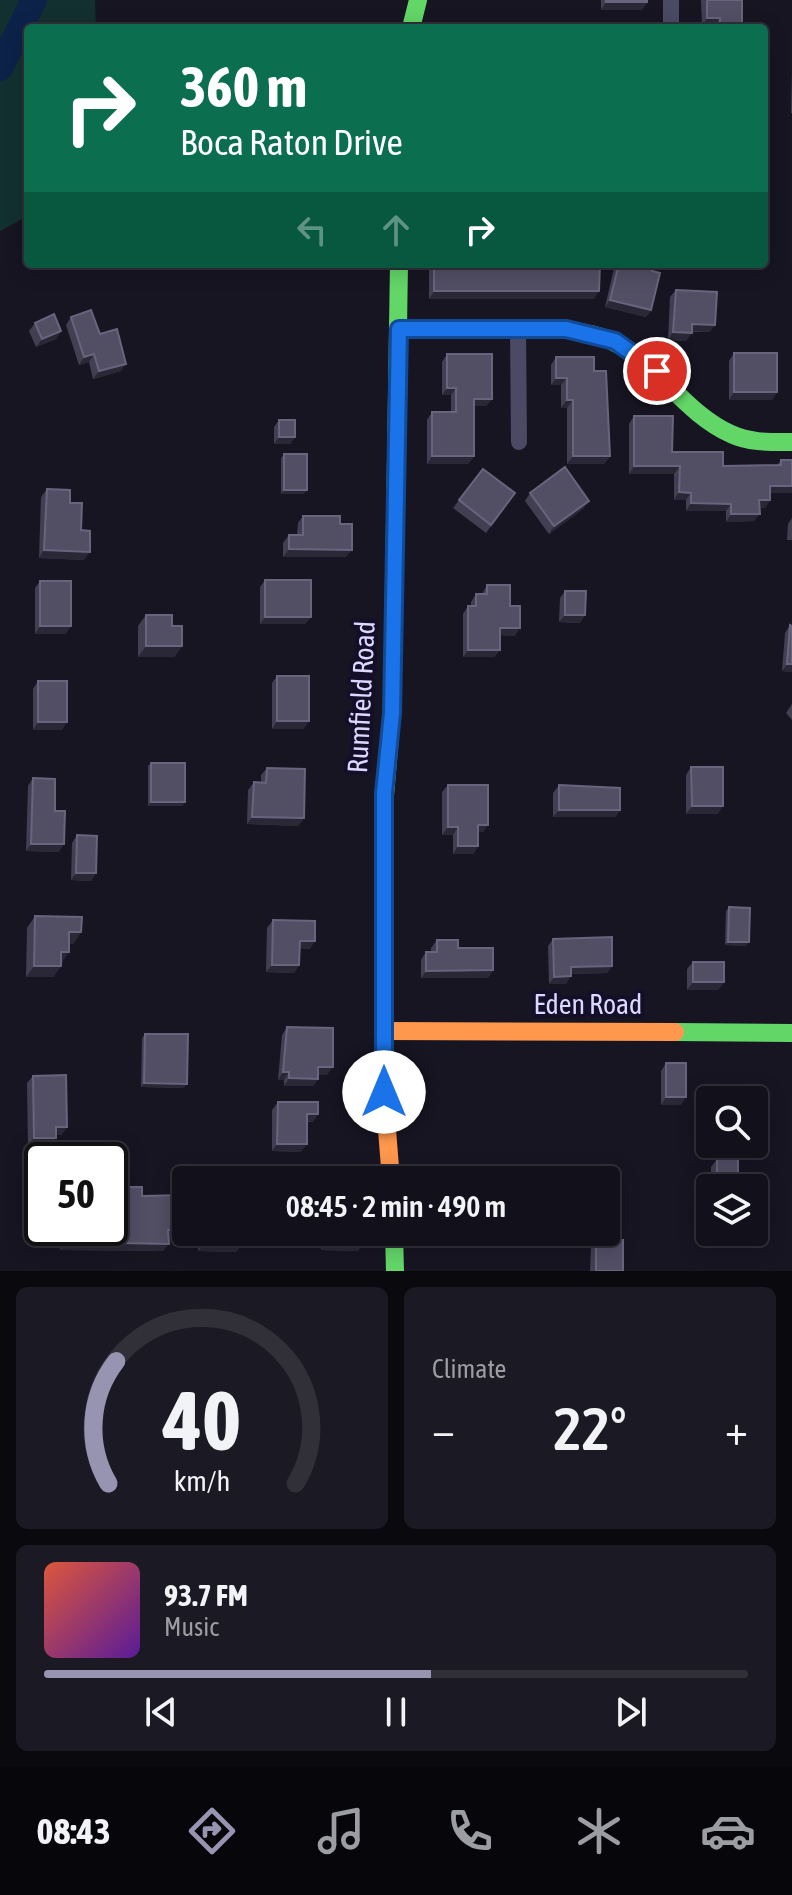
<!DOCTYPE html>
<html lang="en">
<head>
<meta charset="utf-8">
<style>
  body { margin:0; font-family:"Asap Condensed",sans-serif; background:#1b1923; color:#f1f3f6; height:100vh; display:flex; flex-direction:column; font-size:30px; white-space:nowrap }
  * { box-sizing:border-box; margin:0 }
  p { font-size:26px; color:#9c9da2 }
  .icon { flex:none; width:44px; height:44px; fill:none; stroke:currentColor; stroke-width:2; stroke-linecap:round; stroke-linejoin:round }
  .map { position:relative; height:1271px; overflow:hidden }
  .details { display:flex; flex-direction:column; gap:16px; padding:16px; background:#0a090e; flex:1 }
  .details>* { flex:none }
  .top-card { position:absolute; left:24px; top:24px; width:744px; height:244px; border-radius:8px; box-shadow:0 4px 20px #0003,0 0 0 2px #313039; background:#0b6e4f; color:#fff; overflow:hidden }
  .tools { position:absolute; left:696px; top:1086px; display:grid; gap:16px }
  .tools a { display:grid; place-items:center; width:72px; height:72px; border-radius:8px; background:#12101a; box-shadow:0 4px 20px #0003,0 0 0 2px #313039; font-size:40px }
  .speed { position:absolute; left:24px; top:1142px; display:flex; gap:16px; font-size:40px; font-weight:700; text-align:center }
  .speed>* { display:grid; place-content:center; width:104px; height:104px; border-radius:50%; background:#12101a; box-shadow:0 4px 20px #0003,0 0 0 2px #313039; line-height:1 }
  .speed .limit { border:4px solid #111; border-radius:12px; background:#fff; color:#111 }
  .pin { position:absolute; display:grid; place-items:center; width:68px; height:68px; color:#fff; margin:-34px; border:4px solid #fff; border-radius:50%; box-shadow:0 2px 8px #0007 }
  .me { position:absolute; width:88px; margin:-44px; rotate:0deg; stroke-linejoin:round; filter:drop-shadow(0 0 6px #0008) }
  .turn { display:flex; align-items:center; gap:28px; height:168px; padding:0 24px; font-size:36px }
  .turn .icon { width:104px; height:104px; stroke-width:2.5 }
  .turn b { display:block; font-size:56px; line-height:68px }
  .lanes { display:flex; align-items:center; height:76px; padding:0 24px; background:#0003; justify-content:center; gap:40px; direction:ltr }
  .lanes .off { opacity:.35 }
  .big { font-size:60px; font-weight:600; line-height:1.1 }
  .details .tile { flex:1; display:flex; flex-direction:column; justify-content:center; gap:12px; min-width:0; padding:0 28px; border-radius:12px; background:#1b1923 }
  .details .dial { align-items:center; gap:0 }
  .dial svg { height:208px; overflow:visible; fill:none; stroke:#313039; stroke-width:7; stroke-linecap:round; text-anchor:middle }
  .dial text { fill:#f1f3f6; stroke:none }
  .song { display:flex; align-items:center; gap:24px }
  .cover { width:96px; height:96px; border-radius:12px; background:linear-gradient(135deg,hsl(10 70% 55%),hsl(270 70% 35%)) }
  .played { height:8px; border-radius:4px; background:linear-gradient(90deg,#9794b2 55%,#313039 55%) }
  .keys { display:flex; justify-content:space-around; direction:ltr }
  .heat { display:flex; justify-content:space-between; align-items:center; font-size:44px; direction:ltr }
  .details .tiles { flex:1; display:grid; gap:16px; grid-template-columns:1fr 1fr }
  .tile:last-child { grid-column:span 2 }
  .trip { position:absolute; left:172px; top:1166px; width:448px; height:80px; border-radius:8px; background:#12101a; box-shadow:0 4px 20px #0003,0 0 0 2px #313039; font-weight:600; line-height:80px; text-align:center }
  .dock { display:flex; height:128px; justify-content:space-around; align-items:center; background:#07060a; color:#9c9da2 }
  .dock .icon { width:56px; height:56px }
  .dock .current { color:#9794b2 }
  .dock b { font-size:36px; color:#f1f3f6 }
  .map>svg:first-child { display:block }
</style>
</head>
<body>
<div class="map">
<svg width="792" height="1271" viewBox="0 0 792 1271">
  <rect width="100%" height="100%" fill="#181523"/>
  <path fill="#133030" d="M0 0H95L96 28H28V216L0 231Z"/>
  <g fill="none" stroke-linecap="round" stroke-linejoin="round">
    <path stroke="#0c2249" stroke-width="26" d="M0 68 34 0"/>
    <g stroke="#4b4a64" stroke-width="16">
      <path d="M671 0V28"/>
      <path d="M518 329 519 442"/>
    </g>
    <g stroke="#63d668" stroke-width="18">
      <path d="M411 28 418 0"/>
      <path d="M591 334C651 348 677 410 731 434 750 443 771 442 792 442"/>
      <path d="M384 807 392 713 399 264"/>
      <path d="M675 1032 792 1033"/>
      <path d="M394 1232 395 1271"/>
    </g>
    <g stroke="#ff974d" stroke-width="18">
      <path d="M384 807V1092L391 1180"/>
      <path d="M384 1031 675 1032"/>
    </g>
    <path stroke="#b3261e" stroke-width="18" d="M399 329H566L591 334"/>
  </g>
  <g fill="#423f52">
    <path d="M601 0H647V2L642 10H601Z"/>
    <path d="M701 0H742V27L754 28H715V26H702Z"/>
    <path d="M792 71V113H791Z"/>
    <path d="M429 264H600L594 299H429Z"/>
    <path d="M615 264H653L652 271 651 310 646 317 605 307Z"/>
    <path d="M676 290 710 332H692L686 341 668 340 670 297Z"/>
    <path d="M71 317 100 334 121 371 93 379 89 362 79 365 66 325Z"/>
    <path d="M35 323 61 331 56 339 36 347 29 331Z"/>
    <path d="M734 353 777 392 772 400H729V361Z"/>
    <path d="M447 354 492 399 486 406H474V456L468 464H427V420L432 412H451V395H442V362Z"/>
    <path d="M556 357 594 371 610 456 604 464H567V408H561V385H551V365Z"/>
    <path d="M634 416 672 452 723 466 777 465 781 460 792 493H770V500L765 508H760L754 521 726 522V511H686V500H674V474H629V424Z"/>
    <path d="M279 420 295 437 290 444H274V427Z"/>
    <path d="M284 454 304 494H281V458Z"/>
    <path d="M483 469 515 493 486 533 453 508Z"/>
    <path d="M47 489 70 503 81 530 84 560 39 558 41 497Z"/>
    <path d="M530 493 584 508 549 534 525 501Z"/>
    <path d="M303 516 346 557H283V543L289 535H297L298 523Z"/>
    <path d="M792 518V540H787L788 524Z"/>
    <path d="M265 580 311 617 305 624H260V587Z"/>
    <path d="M40 581 71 626 65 634H35V588Z"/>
    <path d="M487 585 510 606 515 636 500 635V650L494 657H463V614L468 606H471V602L476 594H482Z"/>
    <path d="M565 591 585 615 580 623 559 622 560 598Z"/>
    <path d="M146 615 172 626 182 646 174 657H138V626Z"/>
    <path d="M790 625 792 626V672L782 671 785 633Z"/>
    <path d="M277 676 309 721 303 729H272V683Z"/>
    <path d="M38 681 62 730H33V689Z"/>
    <path d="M792 704V720L786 713Z"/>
    <path d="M151 763 185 802 182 806H148V766Z"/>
    <path d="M691 767 718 814H686V775Z"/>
    <path d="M267 768 304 818 298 826 247 824 248 790 254 782 261 783V775Z"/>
    <path d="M33 778 55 811 59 852 26 851 28 786Z"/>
    <path d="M448 785 488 825 483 832H478V846L473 854H453V835H442V792Z"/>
    <path d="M559 785 620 810 615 817H553V793Z"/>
    <path d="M77 835 96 873 91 881 71 880 72 843Z"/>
    <path d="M729 907 746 946 725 945 726 911Z"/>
    <path d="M35 916 81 932 73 944H69L61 966 53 977H26L27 928Z"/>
    <path d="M273 920 310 949 300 948 299 965 294 973 266 972 267 928Z"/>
    <path d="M553 939 612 966 607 973 571 974 566 984H549L548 946Z"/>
    <path d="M437 940 458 948 493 970 488 978H421V960L426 952H431V948Z"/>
    <path d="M693 962 724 982 718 990H687V969Z"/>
    <path d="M287 1027 327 1075H318V1079L313 1086H284V1080H278L282 1035Z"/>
    <path d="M145 1034 184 1088 141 1087 142 1038Z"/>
    <path d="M666 1063 681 1105H661V1071Z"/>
    <path d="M33 1076 67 1127 61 1135H56V1138L51 1145 28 1146 27 1083Z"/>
    <path d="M278 1102 318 1114 313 1122H307L301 1152 272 1151V1110Z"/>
    <path d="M717 1159 733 1187H711V1167Z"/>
    <path d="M123 1187 142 1196 186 1232H305V1234L299 1241H242L236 1252 198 1251 199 1238H168L163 1251 60 1250V1236L40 1237V1199L42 1196V1228H110L117 1209V1195Z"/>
    <path d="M321 1232H363V1243L358 1251 321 1250Z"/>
    <path d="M596 1239 623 1271H590L591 1247Z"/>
  </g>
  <g fill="#2a2737">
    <path d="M606 2H647L642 10H601Z"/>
    <path d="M707 18H720L715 26H702Z"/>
    <path d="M434 291H599L594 299H429Z"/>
    <path d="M610 300 651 310 646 317 605 307Z"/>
    <path d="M692 324 715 325 710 332 687 331Z"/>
    <path d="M61 331 56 339 36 347 42 339Z"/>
    <path d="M673 332 692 333 686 341 668 340Z"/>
    <path d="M94 354 89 362 79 365 84 357Z"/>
    <path d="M126 364 121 371 93 379 99 371Z"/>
    <path d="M556 378H567L561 385H551Z"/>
    <path d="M447 388H456L451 395H442Z"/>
    <path d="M734 392H777L772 400H729Z"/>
    <path d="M474 399H492L486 406H468Z"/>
    <path d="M567 400H573L567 408H561Z"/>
    <path d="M279 437H295L290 444H274Z"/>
    <path d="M432 456H474L468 464H427Z"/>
    <path d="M573 456H610L604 464H567Z"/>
    <path d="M634 466H680L674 474H629Z"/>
    <path d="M770 486H792V493H765Z"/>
    <path d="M284 490H307L304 494H281Z"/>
    <path d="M679 492 691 493 686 500H674Z"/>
    <path d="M759 500H770L765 508H754Z"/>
    <path d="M589 501 584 508 549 534 554 526Z"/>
    <path d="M691 503 731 504 726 511H686Z"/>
    <path d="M731 514H760L754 521 726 522Z"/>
    <path d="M289 549 352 550 346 557H283Z"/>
    <path d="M44 550 90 552 84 560 39 558Z"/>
    <path d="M565 615H585L580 623 559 622Z"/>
    <path d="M265 617H311L305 624H260Z"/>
    <path d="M40 626H71L65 634H35Z"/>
    <path d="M500 628H520L515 636 495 635Z"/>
    <path d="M146 646H182L174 657H138Z"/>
    <path d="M468 650H500L494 657H463Z"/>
    <path d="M787 664H792V672L782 671Z"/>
    <path d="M277 721H309L303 729H272Z"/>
    <path d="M38 722H67L62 730H33Z"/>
    <path d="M151 802H185L182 806H148Z"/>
    <path d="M692 806H723L718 814H686Z"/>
    <path d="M559 810H620L615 817H553Z"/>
    <path d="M252 817 304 818 298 826 247 824Z"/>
    <path d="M478 825H488L483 832H473Z"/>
    <path d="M448 827H458L453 835H442Z"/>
    <path d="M31 844H64L59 852 26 851Z"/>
    <path d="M458 846H478L473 854H453Z"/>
    <path d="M76 873H96L91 881 71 880Z"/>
    <path d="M69 932H81L73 944H61Z"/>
    <path d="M300 941H315L310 949 294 948Z"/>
    <path d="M728 942H749L746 946 725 945Z"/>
    <path d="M61 952H69L61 964Z"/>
    <path d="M272 965H299L294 973 266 972Z"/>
    <path d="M34 966H61L53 977H26Z"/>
    <path d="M612 966 607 973 566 974 571 967Z"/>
    <path d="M493 970 488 978H421L426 971Z"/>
    <path d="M571 976 566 984H549L554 977Z"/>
    <path d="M693 982H724L718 990H687Z"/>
    <path d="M318 1067H333L327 1075H313Z"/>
    <path d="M283 1072H289L284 1080H278Z"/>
    <path d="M289 1078 318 1079 313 1086H284Z"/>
    <path d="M144 1083 187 1084 184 1088 141 1087Z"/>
    <path d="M666 1097H686L681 1105H661Z"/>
    <path d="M307 1114H318L313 1122 302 1121Z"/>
    <path d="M56 1127H67L61 1135H51Z"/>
    <path d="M34 1138H56L51 1145 28 1146Z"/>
    <path d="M277 1144H307L301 1152 272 1151Z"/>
    <path d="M717 1179H738L733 1187H711Z"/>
    <path d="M46 1229H65L60 1236 40 1237Z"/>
    <path d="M168 1230H186V1232H203L199 1238H163Z"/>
    <path d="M242 1233 305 1234 299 1241H237Z"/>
    <path d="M66 1242 169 1244 163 1251 60 1250Z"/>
    <path d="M326 1243H363L358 1251 321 1250Z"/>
    <path d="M204 1244 242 1245 236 1252 198 1251Z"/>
  </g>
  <g fill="#524f65" stroke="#68647d" stroke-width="2">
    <rect x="606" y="0" width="41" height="2"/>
    <path d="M707 0H742V27H754V28H720V18H707Z"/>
    <path d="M434 264H600L599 291H434Z"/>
    <path d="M619 264H653L652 271 660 273 651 310 610 300Z"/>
    <path d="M676 290 717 292 715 325 692 324V333L673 332Z"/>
    <path d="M91 310 100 334 117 329 126 364 99 371 94 354 84 357 71 317Z"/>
    <path d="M54 314 61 331 42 339 35 323Z"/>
    <rect x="734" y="353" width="43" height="39"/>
    <path d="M447 354H492V399H474V456H432V412H456V388H447Z"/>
    <path d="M556 357H594V371H606L610 456H573V400H567V378H556Z"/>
    <path d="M634 416H673L672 452H723V466L781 465V460H792V486H770V500H759L760 514H731V504L691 503V493L679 492 680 466H634Z"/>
    <rect x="279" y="420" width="16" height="17"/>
    <rect x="284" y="454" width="23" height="36"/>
    <path d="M565 467 589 501 554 526 530 493Z"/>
    <path d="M483 469 515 493 491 525 459 500Z"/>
    <path d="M47 489 70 490V503H82L81 530 90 531V552L44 550Z"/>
    <path d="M303 516H340V524H352V550L289 549V535H303Z"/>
    <rect x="265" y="580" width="46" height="37"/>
    <rect x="40" y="581" width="31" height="45"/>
    <path d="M487 585H510V606H520V628H500V650H468V606H476V594H487Z"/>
    <path d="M565 591H586L585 615H565Z"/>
    <path d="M146 615H172V626H182V646H146Z"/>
    <path d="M790 625 792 626V664H787Z"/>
    <rect x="277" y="676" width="32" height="45"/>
    <rect x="38" y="681" width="29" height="41"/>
    <rect x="151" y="763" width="34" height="39"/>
    <path d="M691 767H723V806H692Z"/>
    <path d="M267 768 305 769 304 818 252 817 254 782 266 783Z"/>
    <path d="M33 778 55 779V811H65L64 844H31Z"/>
    <path d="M448 785H488V825H478V846H458V827H448Z"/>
    <path d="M559 785 620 788V810H559Z"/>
    <path d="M77 835 97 836 96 873H76Z"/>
    <path d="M729 907 750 908 749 942H728Z"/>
    <path d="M35 916 82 917 81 932H69V952H61V966H34Z"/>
    <path d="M273 920 315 921V941H300L299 965H272Z"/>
    <path d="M612 937V966L571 967V976L554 977 553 939Z"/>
    <path d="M437 940H458V948H493V970L426 971V952H437Z"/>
    <rect x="693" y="962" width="31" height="20"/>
    <path d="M287 1027 333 1028V1067H318V1079L289 1078V1072H283Z"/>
    <path d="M145 1034H188L187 1084 144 1083Z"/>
    <rect x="666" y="1063" width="20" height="34"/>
    <path d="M66 1075 67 1127H56V1138H34L33 1076Z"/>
    <path d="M278 1102H318V1114H307V1144H277Z"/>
    <rect x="717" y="1159" width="21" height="20"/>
    <path d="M123 1187H142V1196L186 1195V1230H168L169 1244 66 1242 65 1229H46L110 1228V1209H123Z"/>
    <path d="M204 1232H305V1234L242 1233V1245L204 1244Z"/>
    <rect x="326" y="1232" width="37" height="11"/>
    <path d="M596 1239 623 1240V1271H596Z"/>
  </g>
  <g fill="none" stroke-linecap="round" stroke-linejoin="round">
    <g stroke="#114b97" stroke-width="20">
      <path id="route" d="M384 1092V793L392 713 399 329H566L615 341 657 371"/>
    </g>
    <use href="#route" stroke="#1a73e8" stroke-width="14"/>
  </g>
  <g text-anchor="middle" stroke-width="8" stroke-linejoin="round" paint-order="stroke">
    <g font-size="28" fill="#dcd8ff" stroke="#140f29">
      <text transform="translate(361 697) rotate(-87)" y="10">Rumfield Road</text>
      <text x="588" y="1014">Eden Road</text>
    </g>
  </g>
</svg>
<div class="tools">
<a><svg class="icon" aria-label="search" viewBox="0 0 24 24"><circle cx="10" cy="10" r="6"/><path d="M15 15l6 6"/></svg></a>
<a><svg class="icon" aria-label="layers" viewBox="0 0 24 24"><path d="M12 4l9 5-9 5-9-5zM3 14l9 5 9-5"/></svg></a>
</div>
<div class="speed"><div class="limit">50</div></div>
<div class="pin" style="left:657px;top:371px;background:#d93025"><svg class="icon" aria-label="arrive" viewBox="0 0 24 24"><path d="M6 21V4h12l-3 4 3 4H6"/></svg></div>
<svg class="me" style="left:384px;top:1092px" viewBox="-20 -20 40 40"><circle r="19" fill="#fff"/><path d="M0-13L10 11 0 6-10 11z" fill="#1a73e8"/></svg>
<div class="trip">08:45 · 2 min · 490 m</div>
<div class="top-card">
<div class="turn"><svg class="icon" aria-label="right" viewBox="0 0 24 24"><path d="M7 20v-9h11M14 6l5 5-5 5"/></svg><div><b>360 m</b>Boca Raton Drive</div></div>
<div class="lanes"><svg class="icon off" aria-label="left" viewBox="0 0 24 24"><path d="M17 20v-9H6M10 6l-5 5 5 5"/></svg><svg class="icon off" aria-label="ahead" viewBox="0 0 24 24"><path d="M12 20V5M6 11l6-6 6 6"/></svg><svg class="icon" aria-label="right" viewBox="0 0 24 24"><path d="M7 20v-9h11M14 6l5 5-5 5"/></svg></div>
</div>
</div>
<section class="details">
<div class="tiles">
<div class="tile dial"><svg viewBox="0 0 100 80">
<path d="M14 69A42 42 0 1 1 86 69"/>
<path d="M14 69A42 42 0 0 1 17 22" stroke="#9794b2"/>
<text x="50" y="56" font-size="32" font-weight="700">40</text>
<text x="50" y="72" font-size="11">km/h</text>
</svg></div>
<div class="tile"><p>Climate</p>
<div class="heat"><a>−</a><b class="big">22°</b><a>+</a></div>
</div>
<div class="tile">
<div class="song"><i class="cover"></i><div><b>93.7 FM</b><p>Music</p></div></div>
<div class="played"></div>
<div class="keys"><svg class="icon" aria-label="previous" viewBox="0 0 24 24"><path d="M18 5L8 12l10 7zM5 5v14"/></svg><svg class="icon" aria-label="pause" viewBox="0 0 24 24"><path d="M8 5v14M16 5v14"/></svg><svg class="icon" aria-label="next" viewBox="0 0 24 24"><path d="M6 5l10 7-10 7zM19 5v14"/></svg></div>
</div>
</div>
</section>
<nav class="dock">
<b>08:43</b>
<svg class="icon current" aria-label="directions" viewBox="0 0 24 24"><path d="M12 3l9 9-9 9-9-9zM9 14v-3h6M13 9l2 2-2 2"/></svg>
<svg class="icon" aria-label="music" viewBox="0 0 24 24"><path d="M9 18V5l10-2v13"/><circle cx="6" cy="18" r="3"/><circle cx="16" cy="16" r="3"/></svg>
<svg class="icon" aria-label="phone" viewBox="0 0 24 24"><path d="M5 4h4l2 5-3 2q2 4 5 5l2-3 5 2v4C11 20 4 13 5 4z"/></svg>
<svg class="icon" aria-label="climate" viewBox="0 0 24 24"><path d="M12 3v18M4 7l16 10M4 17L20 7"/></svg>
<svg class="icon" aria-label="car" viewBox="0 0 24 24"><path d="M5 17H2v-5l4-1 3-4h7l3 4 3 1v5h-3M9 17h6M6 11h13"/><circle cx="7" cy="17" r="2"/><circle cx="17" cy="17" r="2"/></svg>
</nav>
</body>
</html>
